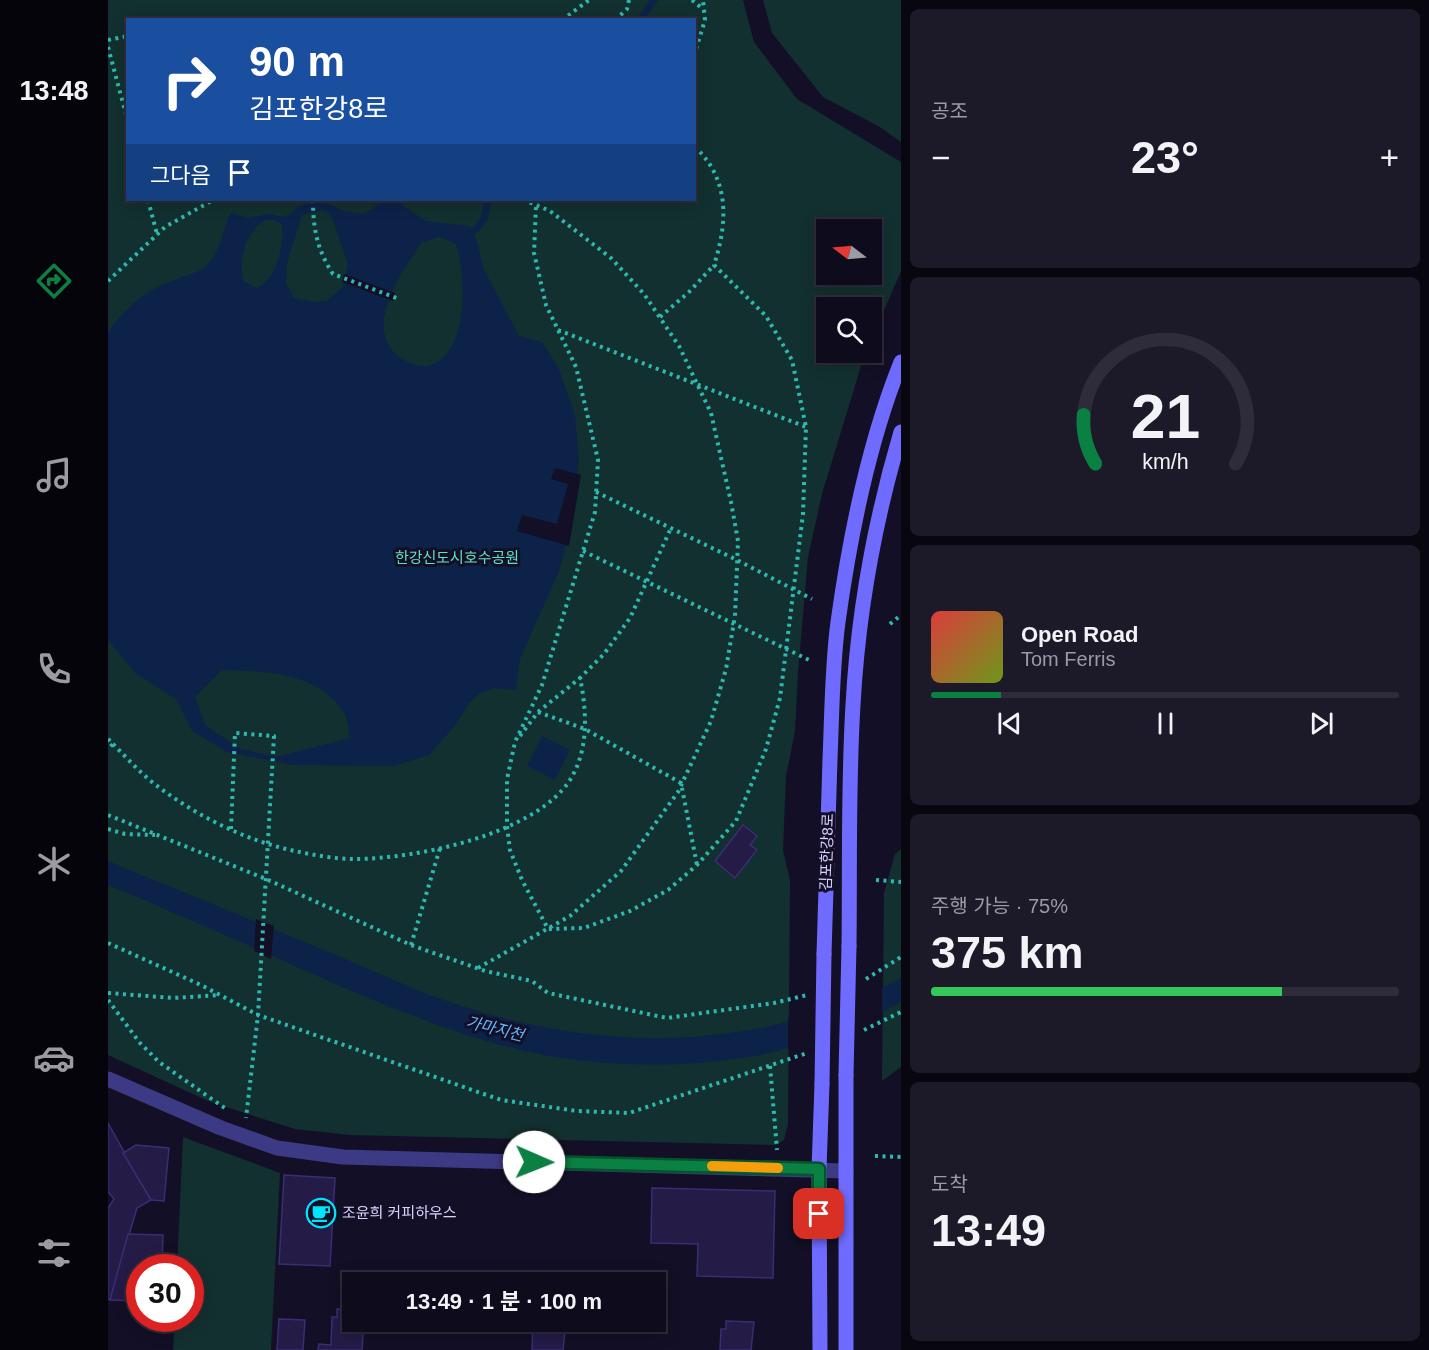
<!DOCTYPE html>
<html lang="ko">
<head>
<meta charset="utf-8">
<style>
  body { margin:0; font-family:Helvetica,"Noto Sans KR",sans-serif; background:#1c1929; color:#f1f3f6; height:100vh; display:flex; flex-direction:column; font-size:22px; white-space:nowrap }
  * { box-sizing:border-box; margin:0 }
  p { font-size:20px; color:#9b9ba3 }
  .icon { flex:none; width:33px; height:33px; fill:none; stroke:currentColor; stroke-width:2; stroke-linecap:round; stroke-linejoin:round }
  .map { position:relative; flex:1; overflow:hidden }
  .side { display:flex; flex-direction:column; gap:9px; padding:9px; background:#08060f; width:528px }
  .side>* { flex:none }
  .banner { position:absolute; left:18px; top:18px; width:570px; height:183px; border-radius:0px; box-shadow:0 3px 15px #0003,0 0 0 2px #2e2b3b; background:#1a4fa0; color:#fff; overflow:hidden }
  .needle { width:39px; rotate:286deg }
  .tools { position:absolute; left:708px; top:219px; display:grid; gap:12px }
  .tools a { display:grid; place-items:center; width:66px; height:66px; border-radius:0px; background:#0e0b1c; box-shadow:0 3px 15px #0003,0 0 0 2px #2e2b3b; font-size:30px }
  .speed { position:absolute; left:18px; top:1254px; display:flex; gap:12px; font-size:30px; font-weight:700; text-align:center }
  .speed>* { display:grid; place-content:center; width:78px; height:78px; border-radius:50%; background:#0e0b1c; box-shadow:0 3px 15px #0003,0 0 0 2px #2e2b3b; line-height:1 }
  .speed .limit { border:9px solid #d22; background:#fff; color:#111 }
  .pin { position:absolute; display:grid; place-items:center; width:51px; height:51px; color:#fff; margin:-26px; border-radius:12px; box-shadow:0 3px 9px #0006 }
  .me { position:absolute; width:66px; margin:-33px; rotate:91deg; stroke-linejoin:round; filter:drop-shadow(0 0 4px #0008) }
  .turn { display:flex; align-items:center; gap:21px; height:126px; padding:0 24px; font-size:27px }
  .turn .icon { width:78px; height:78px; stroke-width:2.5 }
  .turn b { display:block; font-size:42px; line-height:51px }
  .then { display:flex; align-items:center; height:57px; padding:0 24px; background:#0003; gap:12px; font-size:22px }
  .big { font-size:45px; font-weight:700; line-height:1.1 }
  .side .card { flex:1; display:flex; flex-direction:column; justify-content:center; gap:9px; min-width:0; padding:0 21px; border-radius:9px; background:#1c1929 }
  .side .dial { align-items:center; gap:0 }
  .dial svg { height:156px; overflow:visible; fill:none; stroke:#2e2b3b; stroke-width:7; stroke-linecap:round; text-anchor:middle }
  .dial text { fill:#f1f3f6; stroke:none }
  .song { display:flex; align-items:center; gap:18px }
  .cover { width:72px; height:72px; border-radius:9px; background:linear-gradient(135deg,hsl(0 70% 55%),hsl(80 70% 35%)) }
  .played { height:6px; border-radius:3px; background:linear-gradient(90deg,#0b8043 15%,#2e2b3b 15%) }
  .keys { display:flex; justify-content:space-around; direction:ltr }
  .heat { display:flex; justify-content:space-between; align-items:center; font-size:33px; direction:ltr }
  .charge { height:9px; border-radius:4px; background:linear-gradient(90deg,#34c759 75%,#2e2b3b 0) }
  .trip { position:absolute; left:234px; top:1272px; width:324px; height:60px; border-radius:0px; background:#0e0b1c; box-shadow:0 3px 15px #0003,0 0 0 2px #2e2b3b; font-weight:700; line-height:60px; text-align:center }
  main { display:flex; flex:1; min-height:0 }
  .tabs { display:flex; flex-direction:column; width:108px; justify-content:space-around; align-items:center; background:#06040b; color:#9b9ba3 }
  .tabs .icon { width:42px; height:42px }
  .tabs .active { color:#0b8043 }
  .tabs b { font-size:27px; color:#f1f3f6 }
  .map>svg:first-child { display:block }
</style>
</head>
<body>
<main>
<nav class="tabs">
<b>13:48</b>
<svg class="icon active" aria-label="directions" viewBox="0 0 24 24"><path d="M12 3l9 9-9 9-9-9zM9 14v-3h6M13 9l2 2-2 2"/></svg>
<svg class="icon" aria-label="music" viewBox="0 0 24 24"><path d="M9 18V5l10-2v13"/><circle cx="6" cy="18" r="3"/><circle cx="16" cy="16" r="3"/></svg>
<svg class="icon" aria-label="phone" viewBox="0 0 24 24"><path d="M5 4h4l2 5-3 2q2 4 5 5l2-3 5 2v4C11 20 4 13 5 4z"/></svg>
<svg class="icon" aria-label="climate" viewBox="0 0 24 24"><path d="M12 3v18M4 7l16 10M4 17L20 7"/></svg>
<svg class="icon" aria-label="car" viewBox="0 0 24 24"><path d="M5 17H2v-5l4-1 3-4h7l3 4 3 1v5h-3M9 17h6M6 11h13"/><circle cx="7" cy="17" r="2"/><circle cx="17" cy="17" r="2"/></svg>
<svg class="icon" aria-label="filters" viewBox="0 0 24 24"><path d="M4 7h16M4 17h16"/><circle cx="9" cy="7" r="2"/><circle cx="15" cy="17" r="2"/></svg>
</nav>
<div class="map">
<svg width="793" height="1350" viewBox="0 0 793 1350">
  <rect width="100%" height="100%" fill="#130f26"/>
  <g fill="#12302f" fill-rule="evenodd">
    <path d="M0 0H635L646 42 689 99 793 162V271L764 338V308H718V352L757 353 714 494 700 557 690 672 687 731 678 776 675 850 682 880 680 1124 676 1140 668 1145 242 1135 187 1129 152 1118 100 1101 0 1055ZM20 20H586V200H20ZM718 230H764V274H718Z"/>
    <path d="M655 0H793V142L772 127 715 97 664 33Z"/>
    <path d="M793 849V1067L774 1081 776 893 787 854Z"/>
    <path d="M75 1137 172 1173 163 1350H65L67 1319 82 1318V1268L69 1267Z"/>
  </g>
  <g fill="#0c2248" fill-rule="evenodd">
    <path d="M287 200 318 221 362 226 369 242 376 270 411 336 434 342 450 367 467 415 471 462 458 545 451 571 412 659 408 690 386 688 372 693 361 703 349 723 321 755 286 766 186 765 119 752 84 731 68 699 27 673 0 640V333C15 309 37 291 63 281 76 275 90 275 100 264 112 251 116 229 122 213L142 218 160 214 175 217 182 214 189 207 204 203 221 204 236 211 255 214 277 201ZM214 210 221 212 224 218 240 264 235 287 219 301 207 302 186 298 178 283 179 263 194 215ZM158 220H167L174 225C175 248 170 277 149 288L136 282C129 263 138 229 158 220ZM332 237 348 244C358 273 362 358 319 366 310 368 297 361 290 356 254 326 295 270 314 242ZM114 670C156 671 213 672 237 715 240 721 240 731 242 738L168 757 133 749 97 725 87 697Z"/>
    <path d="M434 736 462 750 447 780 419 766Z"/>
    <path d="M0 861C73 891 146 921 218 951 264 969 310 993 357 1007 502 1053 656 1051 793 978V1002C774 1013 754 1020 735 1027 711 1036 686 1047 662 1053 590 1068 508 1068 436 1055 357 1040 273 1004 200 972 134 942 67 913 0 885Z"/>
  </g>
  <g fill="#130f26">
    <path d="M236 274 287 293 285 301 234 282Z"/>
    <path d="M447 468 473 475 461 546 409 531 414 515 449 524 460 484 443 479Z"/>
    <path d="M148 919 166 926 163 959 146 951Z"/>
    <path d="M774 985V1015L680 1050V1019L756 995Z"/>
  </g>
  <g fill="none" stroke-linecap="round" stroke-linejoin="round">
    <g stroke="#0c2248" stroke-width="7">
      <path d="M532 20 546 0"/>
      <path d="M365 232 376 220 380 200"/>
    </g>
  </g>
  <g fill="#241b47" stroke="#3b2d73" stroke-width="1.5">
    <path d="M635 825 649 836 642 845 649 850 627 878 607 861Z"/>
    <path d="M0 1123 43 1200 29 1208 2 1300 0 1299V1208L6 1199 0 1192Z"/>
    <path d="M28 1145 61 1148 56 1201 43 1200 15 1153Z"/>
    <path d="M176 1175 227 1178 222 1266 171 1264Z"/>
    <path d="M544 1188 667 1191 665 1278 589 1276 590 1244 543 1243Z"/>
    <path d="M20 1234 55 1235 54 1268H32V1301L2 1300Z"/>
    <path d="M229 1309 244 1310V1322H256L254 1350H210L211 1344 223 1345 224 1317H229Z"/>
    <path d="M171 1319 197 1320 195 1350H169Z"/>
    <path d="M618 1321 646 1322 643 1350H612L613 1329H618Z"/>
    <path d="M430 1322H458L455 1350H424L425 1323 430 1324Z"/>
  </g>
  <g fill="none" stroke-linecap="round" stroke-linejoin="round">
    <g stroke="#2fb8b0" stroke-width="4" stroke-dasharray="3 4.5" stroke-linecap="butt">
      <path d="M584 0 595 9"/>
      <path d="M454 20 481 0"/>
      <path d="M507 20 519 9 521 0"/>
      <path d="M0 40 20 36"/>
      <path d="M0 47 20 122"/>
      <path d="M586 56 597 20 595 0"/>
      <path d="M40 200 49 234"/>
      <path d="M205 200C205 228 209 250 225 274L291 299"/>
      <path d="M430 200 428 205 426 253 438 305 468 367 490 460 487 512 434 685 407 742 399 779V826L402 850 414 880 440 929 476 928 522 911 560 890 589 865 628 821 658 749 672 698 695 514 698 427 684 360 658 316 606 265C620 222 622 179 586 146"/>
      <path d="M0 281 57 227 105 200"/>
      <path d="M552 317 581 292 606 265"/>
      <path d="M450 330 698 427"/>
      <path d="M488 492 629 560 704 599"/>
      <path d="M475 551 701 660"/>
      <path d="M782 624 793 615"/>
      <path d="M430 712 477 729 573 783 589 865"/>
      <path d="M412 736 430 712 472 678"/>
      <path d="M0 739 5 744 0 749"/>
      <path d="M5 744C19 758 32 773 48 785 87 815 138 841 187 851 205 855 227 859 246 859 307 859 426 835 462 780 481 750 479 711 472 678L496 654 522 618 563 528"/>
      <path d="M0 815 158 879 303 945 377 971 424 981 440 993 559 1018 666 1003 699 995"/>
      <path d="M0 829 17 834 47 835"/>
      <path d="M123 829 127 733 166 736 150 1015 138 1118"/>
      <path d="M768 880 793 882"/>
      <path d="M0 943 93 985 150 1015 393 1100 469 1111 521 1113 699 1053"/>
      <path d="M303 945 332 848"/>
      <path d="M370 968 462 916 513 871 570 792 603 721 618 669 627 616 630 541 623 502 603 413 571 346 536 294 503 258 442 211 416 200"/>
      <path d="M758 979 793 957"/>
      <path d="M0 993 65 998 112 995"/>
      <path d="M0 1000 32 1043 51 1062 118 1109"/>
      <path d="M756 1030 793 1012"/>
      <path d="M662 1066 669 1150"/>
      <path d="M767 1156 793 1157"/>
    </g>
    <path stroke="#3d3a85" stroke-width="15" d="M0 1079 113 1128 169 1148 235 1157 738 1171"/>
    <g stroke="#6f6bff" stroke-width="15">
      <path d="M741 946C742 866 740 785 745 705 750 613 767 520 793 432"/>
      <path d="M716 954C718 889 720 824 722 759 724 713 724 667 730 622 742 535 760 444 793 362"/>
      <path d="M738 1075V1350"/>
      <path d="M712 1350 711 1169 714 1084"/>
    </g>
    <g stroke="#6f6bff" stroke-width="15">
      <path d="M738 1075 741 946"/>
      <path d="M714 1084 716 954"/>
    </g>
  </g>
  <g fill="none" stroke-linecap="round" stroke-linejoin="round">
    <g stroke="#07532c" stroke-width="15">
      <path id="route" d="M426 1162 711 1169V1214"/>
    </g>
    <use href="#route" stroke="#0b8043" stroke-width="10"/>
    <path stroke="#f59e0b" stroke-width="10" d="M604 1166 670 1168"/>
  </g>
  <defs>
    <g id="cafe-ring" transform="scale(1.5)"><circle r="9.5" fill="#130f26" stroke="#00e5ff" stroke-width="1.5"/><path d="M-5.5-4.5H6V0H3Q3 3.5 0 3.5H-2.5Q-5.5 3.5-5.5 0ZM3-3.2v2h1.7v-2ZM-6 4.5H4V6H-6Z" fill="#00e5ff"/></g>
  </defs>
  <g fill-rule="evenodd">
    <use href="#cafe-ring" x="213" y="1213"/>
  </g>
  <g text-anchor="middle" stroke-width="6" stroke-linejoin="round" paint-order="stroke">
    <g font-size="15" fill="#5fe0c0" stroke="#130f26">
      <text x="349" y="563">한강신도시호수공원</text>
    </g>
    <g font-size="15" fill="#d9d4ff" stroke="#130f26">
      <text transform="translate(719 852) rotate(-88)" y="5">김포한강8로</text>
    </g>
    <g font-size="15" fill="#d9d4ff" stroke="#130f26" text-anchor="start">
      <text x="234" y="1218">조윤희 커피하우스</text>
    </g>
    <g font-size="16" font-style="italic" fill="#62b6ff" stroke="#130f26">
      <text transform="translate(387 1028) rotate(14)" y="6">가마지천</text>
    </g>
  </g>
</svg>
<div class="tools">
<a><svg class="needle" viewBox="-14 -14 28 28"><path d="M0-13l5 13h-10z" fill="#e53935"/><path d="M0 13l5-13h-10z" fill="#9b9ba3"/></svg></a>
<a><svg class="icon" aria-label="search" viewBox="0 0 24 24"><circle cx="10" cy="10" r="6"/><path d="M15 15l6 6"/></svg></a>
</div>
<div class="speed"><div class="limit">30</div></div>
<div class="pin" style="left:711px;top:1214px;background:#d93025"><svg class="icon" aria-label="arrive" viewBox="0 0 24 24"><path d="M6 21V4h12l-3 4 3 4H6"/></svg></div>
<svg class="me" style="left:426px;top:1162px" viewBox="-20 -20 40 40"><circle r="19" fill="#fff"/><path d="M0-13L10 11 0 6-10 11z" fill="#0b8043"/></svg>
<div class="trip">13:49 · 1 분 · 100 m</div>
<div class="banner">
<div class="turn"><svg class="icon" aria-label="right" viewBox="0 0 24 24"><path d="M7 20v-9h11M14 6l5 5-5 5"/></svg><div><b>90 m</b>김포한강8로</div></div>
<div class="then">그다음<svg class="icon" aria-label="arrive" viewBox="0 0 24 24"><path d="M6 21V4h12l-3 4 3 4H6"/></svg></div>
</div>
</div>
<section class="side">
<div class="card"><p>공조</p>
<div class="heat"><a>−</a><b class="big">23°</b><a>+</a></div>
</div>
<div class="card dial"><svg viewBox="0 0 100 80">
<path d="M14 69A42 42 0 1 1 86 69"/>
<path d="M14 69A42 42 0 0 1 8 44" stroke="#0b8043"/>
<text x="50" y="56" font-size="32" font-weight="700">21</text>
<text x="50" y="72" font-size="11">km/h</text>
</svg></div>
<div class="card">
<div class="song"><i class="cover"></i><div><b>Open Road</b><p>Tom Ferris</p></div></div>
<div class="played"></div>
<div class="keys"><svg class="icon" aria-label="previous" viewBox="0 0 24 24"><path d="M18 5L8 12l10 7zM5 5v14"/></svg><svg class="icon" aria-label="pause" viewBox="0 0 24 24"><path d="M8 5v14M16 5v14"/></svg><svg class="icon" aria-label="next" viewBox="0 0 24 24"><path d="M6 5l10 7-10 7zM19 5v14"/></svg></div>
</div>
<div class="card"><p>주행 가능 · 75%</p><b class="big">375 km</b><div class="charge"></div></div>
<div class="card"><p>도착</p><b class="big">13:49</b></div>
</section>
</main>
</body>
</html>
